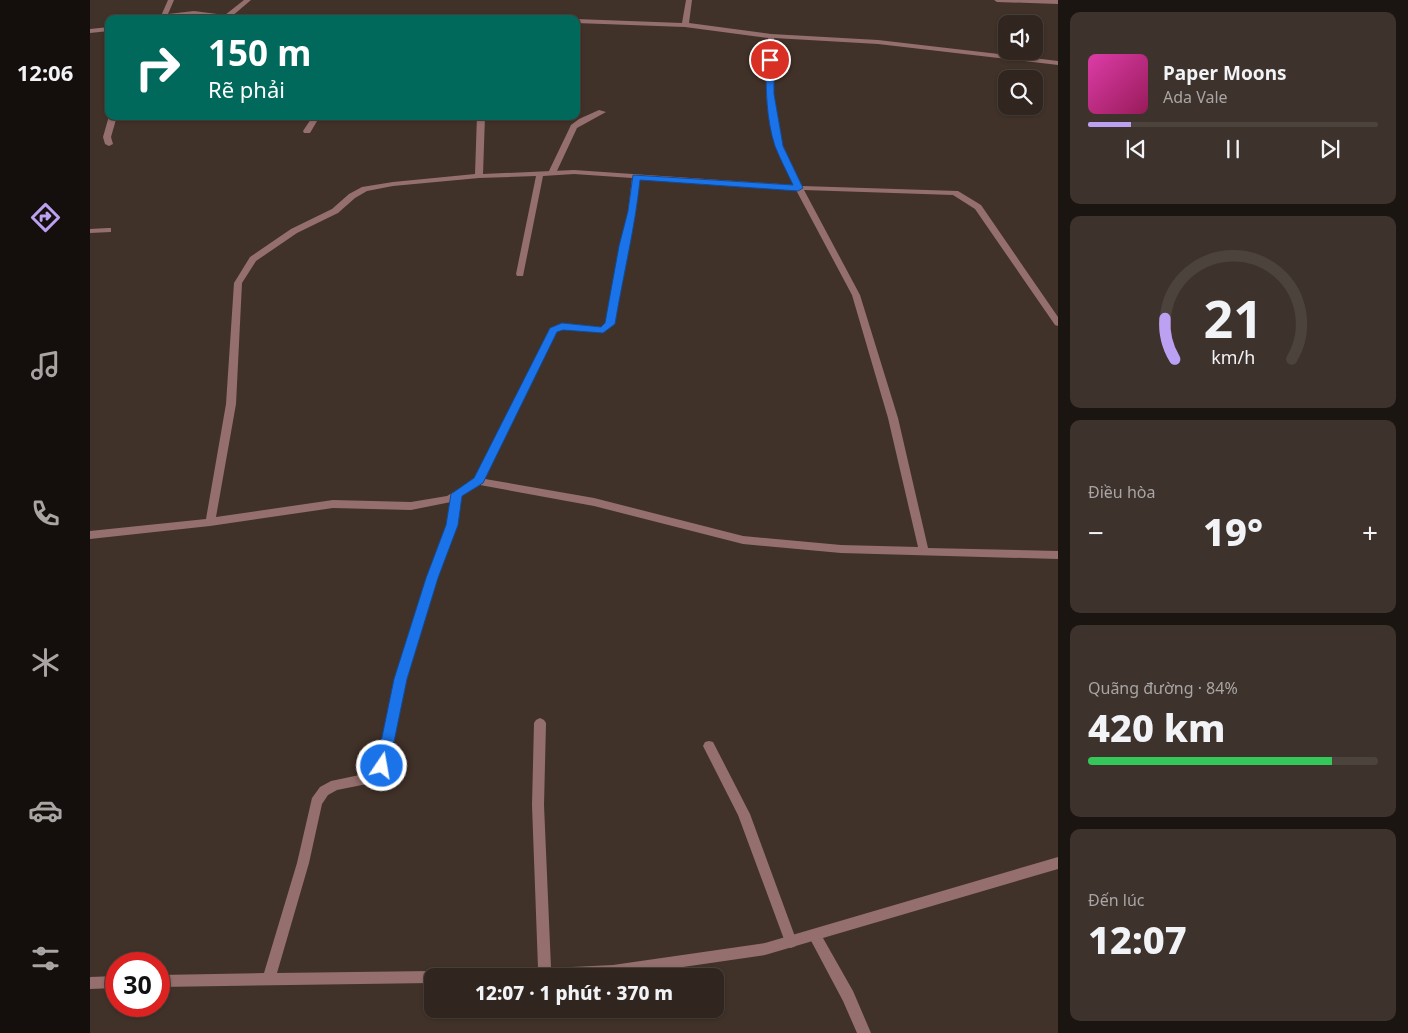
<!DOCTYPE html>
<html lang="vi">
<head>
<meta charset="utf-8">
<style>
  body { margin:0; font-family:"Noto Sans",sans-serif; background:#3d322c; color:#f1f3f6; height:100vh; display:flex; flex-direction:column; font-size:19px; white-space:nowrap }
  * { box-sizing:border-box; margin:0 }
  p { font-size:16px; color:#a8a5a4 }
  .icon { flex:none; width:28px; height:28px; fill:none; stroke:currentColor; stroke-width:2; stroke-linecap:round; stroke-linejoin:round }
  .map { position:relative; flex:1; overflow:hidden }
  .side { display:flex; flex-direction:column; gap:12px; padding:12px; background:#1b1511; width:350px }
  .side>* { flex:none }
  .banner { position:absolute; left:15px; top:15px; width:475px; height:105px; border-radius:10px; box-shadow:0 1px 4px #0004,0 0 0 1px #4c433d; background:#00695c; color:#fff; overflow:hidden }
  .tools { position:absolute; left:908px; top:15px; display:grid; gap:10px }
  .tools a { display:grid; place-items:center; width:45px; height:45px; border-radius:10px; background:#31261f; box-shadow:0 1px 4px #0004,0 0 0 1px #4c433d; font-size:25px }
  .speed { position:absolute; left:15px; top:952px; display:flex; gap:10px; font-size:25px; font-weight:700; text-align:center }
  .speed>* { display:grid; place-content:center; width:65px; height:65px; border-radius:50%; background:#31261f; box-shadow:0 1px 4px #0004,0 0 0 1px #4c433d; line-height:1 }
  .speed .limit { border:8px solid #d22; background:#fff; color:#111 }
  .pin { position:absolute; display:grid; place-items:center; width:42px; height:42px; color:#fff; margin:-21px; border:2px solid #fff; border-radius:50%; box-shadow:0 1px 5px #0007 }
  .me { position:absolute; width:55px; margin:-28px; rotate:12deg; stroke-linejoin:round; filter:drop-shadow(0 0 4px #0008) }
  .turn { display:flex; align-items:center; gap:18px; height:105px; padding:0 20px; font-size:22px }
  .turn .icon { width:65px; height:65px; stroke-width:2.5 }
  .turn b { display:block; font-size:35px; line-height:42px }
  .big { font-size:38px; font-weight:800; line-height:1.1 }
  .side .tile { flex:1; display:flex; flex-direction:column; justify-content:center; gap:8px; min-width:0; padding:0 18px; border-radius:10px; background:#3d322c }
  .side .dial { align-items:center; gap:0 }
  .dial svg { height:130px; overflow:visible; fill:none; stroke:#4c433d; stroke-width:7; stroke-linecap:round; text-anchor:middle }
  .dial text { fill:#f1f3f6; stroke:none }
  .song { display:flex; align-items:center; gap:15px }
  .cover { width:60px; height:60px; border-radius:8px; background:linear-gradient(135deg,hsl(320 70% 55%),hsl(330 70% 35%)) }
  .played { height:5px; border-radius:2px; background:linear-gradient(90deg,#bca0f2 15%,#4c433d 15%) }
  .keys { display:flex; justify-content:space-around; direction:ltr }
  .heat { display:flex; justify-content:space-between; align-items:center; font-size:28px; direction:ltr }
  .charge { height:8px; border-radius:4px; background:linear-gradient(90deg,#34c759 84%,#4c433d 0) }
  .trip { position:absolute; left:334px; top:968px; width:300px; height:50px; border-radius:10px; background:#31261f; box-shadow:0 1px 4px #0004,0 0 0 1px #4c433d; font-weight:800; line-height:50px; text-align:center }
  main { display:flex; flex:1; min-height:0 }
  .tab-bar { display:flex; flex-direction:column; width:90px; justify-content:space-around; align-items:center; background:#140f0c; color:#a8a5a4 }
  .tab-bar .icon { width:35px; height:35px }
  .tab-bar .on { color:#bca0f2 }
  .tab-bar b { font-size:22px; color:#f1f3f6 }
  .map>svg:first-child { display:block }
</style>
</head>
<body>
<main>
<nav class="tab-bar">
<b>12:06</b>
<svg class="icon on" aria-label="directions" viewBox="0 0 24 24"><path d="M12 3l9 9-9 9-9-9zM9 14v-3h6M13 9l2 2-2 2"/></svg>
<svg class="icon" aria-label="music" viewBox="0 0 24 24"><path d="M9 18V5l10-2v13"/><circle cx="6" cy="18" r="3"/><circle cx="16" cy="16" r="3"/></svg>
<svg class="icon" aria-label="phone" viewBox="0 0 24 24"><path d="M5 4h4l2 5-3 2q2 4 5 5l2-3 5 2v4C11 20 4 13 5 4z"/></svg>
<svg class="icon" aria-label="climate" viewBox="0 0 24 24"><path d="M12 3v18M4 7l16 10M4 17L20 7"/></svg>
<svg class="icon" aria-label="car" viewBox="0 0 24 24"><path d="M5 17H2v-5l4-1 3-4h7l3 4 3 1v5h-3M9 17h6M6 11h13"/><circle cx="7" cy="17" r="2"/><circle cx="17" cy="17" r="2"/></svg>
<svg class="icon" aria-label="filters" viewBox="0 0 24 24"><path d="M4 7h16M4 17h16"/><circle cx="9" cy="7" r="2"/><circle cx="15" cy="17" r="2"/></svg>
</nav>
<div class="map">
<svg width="968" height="1033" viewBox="0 0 968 1033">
  <rect width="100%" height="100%" fill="#413229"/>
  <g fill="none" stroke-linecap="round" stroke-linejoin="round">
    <g fill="#956f6d" fill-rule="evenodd">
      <path d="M509 110 516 112 487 128 466 173 465 175H459L458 173 481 125 489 119Z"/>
      <path d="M619 741 623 742 660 814 707 942 706 946 701 948 696 946 695 942 648 815 613 746 615 742Z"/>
      <path d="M724 929 729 931 763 991 781 1033H767L753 1001 718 935 719 931Z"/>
    </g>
    <g fill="#956f6d" fill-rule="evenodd">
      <path d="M78 0H84L78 14 104 11 135 15 154 0H161L141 17 144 19 104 15 76 19H63L71 16Z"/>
      <path d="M596 0H602L599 23 681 34 788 40 968 61V65L788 44 684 38V95L693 146 712 186 868 191 891 205 968 317V326L965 325 885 209 863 195 714 190 770 295 808 418 838 548 968 551V559L751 553 653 544 504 506 390 485 372 496 367 525 347 577 317 679 296 770 287 782 247 790 238 795 232 804 219 863 187 973 342 971 347 972 348 976H342V983L69 987V975L174 973 207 863 222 798 230 787 241 781 279 773 287 764 305 679 337 577 357 525 361 502 321 510 243 508 120 526 0 539V531L116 519 136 404 144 283 160 257 201 229 242 209 259 194 272 187 303 182 385 174 387 116H395L393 174 484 170 704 185 685 146 676 95 678 38 595 27 486 23V19L592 23ZM484 174 542 178 538 211 516 323 511 327 472 323 460 328 385 479 357 496 321 502 243 500 126 517 146 404 152 283 166 261 207 233 248 213 265 198 277 191 303 186 389 178 446 176 426 274 427 276H433L453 176ZM550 179 706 190 762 295 798 418 828 547 751 545 653 536 504 498 395 479 466 332 473 329 513 333 524 324 546 211Z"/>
      <path d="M904 0H968V4L907 2Z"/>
      <path d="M373 17H441L444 19H370Z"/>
      <path d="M19 27V31L0 33V29Z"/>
      <path d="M19 116H27L21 137 23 144 19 146 15 144 13 137Z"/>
      <path d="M223 116H230L220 133H214L213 131Z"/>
      <path d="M18 228H21V232L0 233V229Z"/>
      <path d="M450 718 454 720 456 723 454 805 461 968 523 965 675 943 968 857V869L675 955 531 976H414L415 971 420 970 448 968 442 805 444 723 446 720Z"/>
      <path d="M26 976V988L0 989V977Z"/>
    </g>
  </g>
  <path fill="#1a73e8" stroke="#114b97" d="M680 58 684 60V94L691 134 693 146 713 188 708 191 550 180C545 228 533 276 525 324L513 333 473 330 467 332 393 483 372 496 368 525 348 578 317 679 299 766 297 770H288L286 766 304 679 336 578 356 525 361 494 384 478 460 328 472 323 511 327 515 323 529 246 538 211 543 175 703 185C697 172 690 159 685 146 676 119 676 89 676 60Z"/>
</svg>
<div class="tools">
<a><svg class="icon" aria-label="sound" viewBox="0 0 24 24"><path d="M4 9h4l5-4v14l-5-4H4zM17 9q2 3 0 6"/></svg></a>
<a><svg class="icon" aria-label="search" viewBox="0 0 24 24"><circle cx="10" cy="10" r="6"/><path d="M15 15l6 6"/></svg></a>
</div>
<div class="speed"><div class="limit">30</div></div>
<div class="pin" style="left:680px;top:60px;background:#d93025"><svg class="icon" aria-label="arrive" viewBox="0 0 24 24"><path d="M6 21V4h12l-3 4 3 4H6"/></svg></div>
<svg class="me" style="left:292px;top:766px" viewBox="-20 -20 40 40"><circle r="17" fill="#1a73e8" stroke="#fff" stroke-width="3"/><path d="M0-11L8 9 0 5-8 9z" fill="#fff"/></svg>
<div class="trip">12:07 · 1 phút · 370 m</div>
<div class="banner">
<div class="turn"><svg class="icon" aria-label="right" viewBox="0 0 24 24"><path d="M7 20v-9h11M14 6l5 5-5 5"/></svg><div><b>150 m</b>Rẽ phải</div></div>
</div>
</div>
<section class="side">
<div class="tile">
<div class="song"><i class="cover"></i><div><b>Paper Moons</b><p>Ada Vale</p></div></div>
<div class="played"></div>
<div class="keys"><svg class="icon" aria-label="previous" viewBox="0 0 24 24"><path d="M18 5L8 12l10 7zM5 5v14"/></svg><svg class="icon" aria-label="pause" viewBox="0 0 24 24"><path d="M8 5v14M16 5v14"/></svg><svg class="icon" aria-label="next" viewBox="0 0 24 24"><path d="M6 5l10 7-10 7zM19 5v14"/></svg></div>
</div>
<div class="tile dial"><svg viewBox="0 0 100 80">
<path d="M14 69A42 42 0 1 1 86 69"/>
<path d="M14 69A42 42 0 0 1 8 44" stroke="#bca0f2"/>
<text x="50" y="56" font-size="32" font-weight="700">21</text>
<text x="50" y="72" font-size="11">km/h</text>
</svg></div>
<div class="tile"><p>Điều hòa</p>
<div class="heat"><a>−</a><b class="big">19°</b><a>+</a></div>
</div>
<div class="tile"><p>Quãng đường · 84%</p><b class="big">420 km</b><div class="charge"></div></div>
<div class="tile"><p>Đến lúc</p><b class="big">12:07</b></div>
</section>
</main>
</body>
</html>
